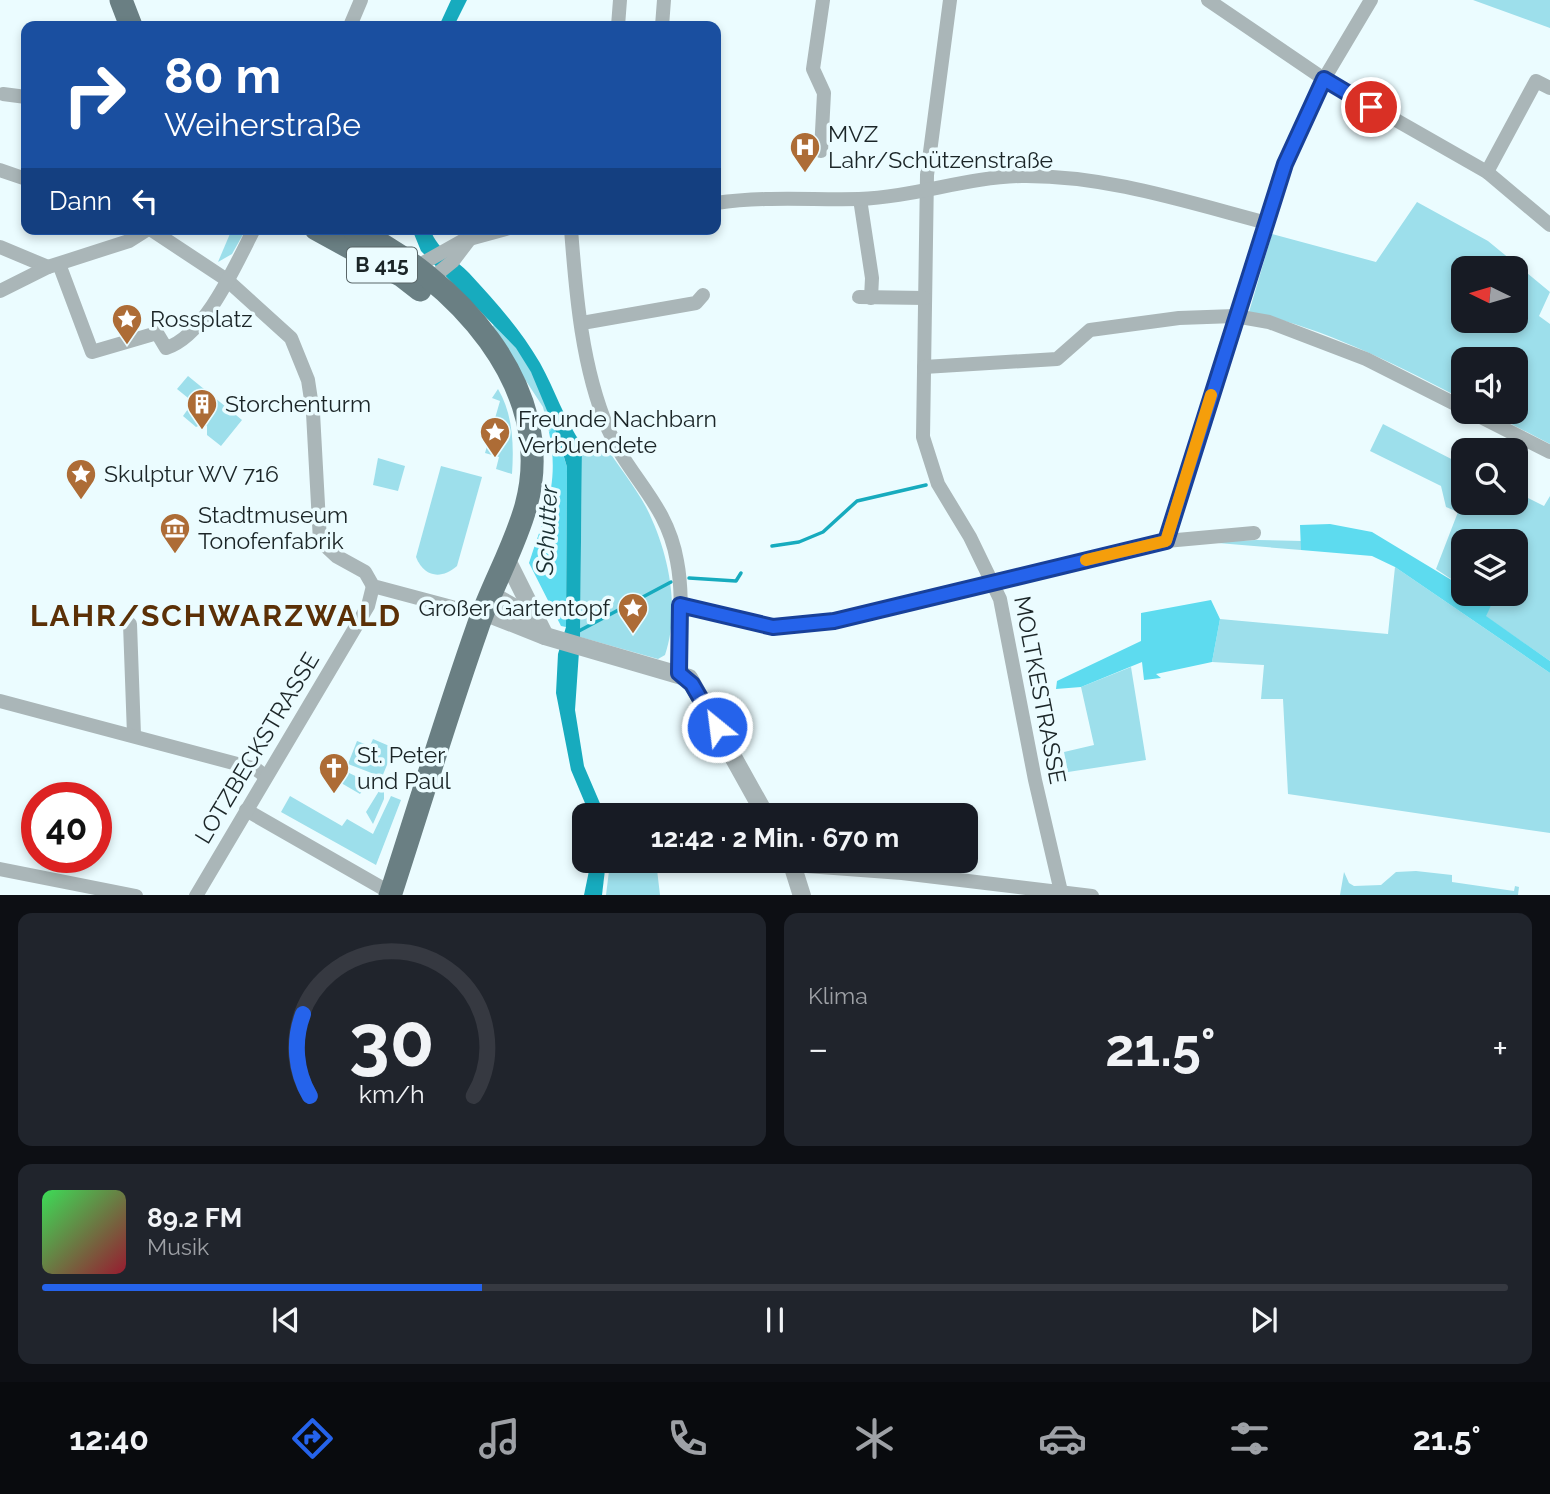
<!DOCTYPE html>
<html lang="de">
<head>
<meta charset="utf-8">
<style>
  body { margin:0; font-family:Raleway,sans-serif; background:#20242c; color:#f1f3f6; height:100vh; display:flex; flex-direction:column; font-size:26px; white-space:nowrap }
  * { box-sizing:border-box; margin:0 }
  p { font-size:23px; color:#9ea1a6 }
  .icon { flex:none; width:38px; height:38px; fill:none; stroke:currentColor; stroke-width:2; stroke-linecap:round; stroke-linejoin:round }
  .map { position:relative; height:895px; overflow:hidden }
  .sheet { display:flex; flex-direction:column; gap:18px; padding:18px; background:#0d0f14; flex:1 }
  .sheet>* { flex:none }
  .banner { position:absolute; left:21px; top:21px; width:700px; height:214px; border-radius:14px; box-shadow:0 4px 10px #0003; background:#1a4fa0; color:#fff; overflow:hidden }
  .needle { width:46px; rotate:275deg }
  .fabs { position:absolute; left:1451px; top:256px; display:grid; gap:14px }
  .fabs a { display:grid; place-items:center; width:77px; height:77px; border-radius:14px; background:#171b24; box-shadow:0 4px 10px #0003; font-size:35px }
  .speed { position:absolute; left:21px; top:782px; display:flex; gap:14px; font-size:35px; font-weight:700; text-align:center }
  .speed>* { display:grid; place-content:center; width:91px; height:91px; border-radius:50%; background:#171b24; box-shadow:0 4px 10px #0003; line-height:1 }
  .speed .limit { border:10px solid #d22; background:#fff; color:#111 }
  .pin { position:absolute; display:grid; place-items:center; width:60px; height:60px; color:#fff; margin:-30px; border:4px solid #fff; border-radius:50%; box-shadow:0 2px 7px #0007 }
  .me { position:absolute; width:77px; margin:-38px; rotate:331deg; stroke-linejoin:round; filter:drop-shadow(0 0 5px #0008) }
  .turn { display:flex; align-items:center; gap:24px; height:147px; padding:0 28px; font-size:32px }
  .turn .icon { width:91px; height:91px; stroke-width:2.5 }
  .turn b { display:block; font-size:49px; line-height:60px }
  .then { display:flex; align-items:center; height:66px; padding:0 28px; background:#0003; gap:14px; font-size:26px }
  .big { font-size:52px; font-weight:700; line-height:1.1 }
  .sheet .tile { flex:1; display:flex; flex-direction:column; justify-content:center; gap:10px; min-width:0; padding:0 24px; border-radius:14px; background:#20242c }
  .sheet .dial { align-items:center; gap:0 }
  .dial svg { height:182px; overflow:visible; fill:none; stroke:#363941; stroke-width:7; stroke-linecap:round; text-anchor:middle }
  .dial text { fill:#f1f3f6; stroke:none }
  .song { display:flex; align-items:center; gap:21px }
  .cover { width:84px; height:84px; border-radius:10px; background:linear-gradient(135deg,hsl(130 70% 55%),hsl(350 70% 35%)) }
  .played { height:7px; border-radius:4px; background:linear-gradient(90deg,#2563eb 30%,#363941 30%) }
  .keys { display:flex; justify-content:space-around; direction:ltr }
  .heat { display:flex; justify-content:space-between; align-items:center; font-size:38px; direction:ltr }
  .sheet .tiles { flex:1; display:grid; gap:18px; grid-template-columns:1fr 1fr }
  .tile:last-child { grid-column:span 2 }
  .trip { position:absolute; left:572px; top:803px; width:406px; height:70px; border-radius:14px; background:#171b24; box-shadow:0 4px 10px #0003; font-weight:700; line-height:70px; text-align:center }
  .tabs { display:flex; height:112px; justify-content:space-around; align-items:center; background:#090b0e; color:#9ea1a6 }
  .tabs .icon { width:49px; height:49px }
  .tabs .current { color:#2563eb }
  .tabs b { font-size:32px; color:#f1f3f6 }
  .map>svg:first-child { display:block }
</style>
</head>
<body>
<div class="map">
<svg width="1550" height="896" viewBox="0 0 1550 896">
  <rect width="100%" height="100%" fill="#ebfcff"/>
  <g fill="#9ddfeb" fill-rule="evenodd">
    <path d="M1473 0H1550V28Z"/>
    <path d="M1417 202 1488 241 1550 292 1539 316 1550 324V444L1486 411H1516V359H1463V399C1394 364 1326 328 1249 312L1272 234 1376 262ZM1463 268H1516V320H1463Z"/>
    <path d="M232 229H246L232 254 218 262Z"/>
    <path d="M494 325C525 346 541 392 554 426L549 432 543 407 491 327Z"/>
    <path d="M188 376 242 420 221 446 207 435V426L203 424 196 427 183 416 193 402 177 389Z"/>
    <path d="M498 389C513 414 514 445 512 474L496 469 499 457 485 453 500 401 492 398Z"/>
    <path d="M1383 424 1463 465V502H1516V492L1544 506 1550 496V661L1485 616 1491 606 1472 593H1516V541H1463V587L1436 569 1458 512 1446 507 1441 486 1370 451Z"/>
    <path d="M604 444C617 464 634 485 646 507 668 550 681 608 665 655L658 659 580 637 582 445Z"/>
    <path d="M378 458 405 466 398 491 373 485Z"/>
    <path d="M441 466 482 477 457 566C441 580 424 577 416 557Z"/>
    <path d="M1257 540 1302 541 1301 550 1206 542Z"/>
    <path d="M1395 567 1550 673V833L1288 794 1283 699H1261L1264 665 1212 662 1220 619 1388 634Z"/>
    <path d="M1131 667 1146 760 1068 772 1064 752 1094 745 1081 687Z"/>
    <path d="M373 739 394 748 382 777 348 764 357 741 370 746Z"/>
    <path d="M341 769 384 790V799L373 824 366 812 379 791 367 784 360 794 336 780Z"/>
    <path d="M290 796 342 826 347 819 373 834 391 796 401 800 376 865 281 812Z"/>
    <path d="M606 861H614V868L656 861 660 895H606L609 871H605Z"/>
    <path d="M1416 871 1452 875V882L1514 891 1515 886 1519 887 1518 895H1522H1340L1344 872 1349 883 1354 886 1381 885 1396 872Z"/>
  </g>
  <g fill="#5ddbef">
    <path d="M554 426 567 467 566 627 561 626 529 563C545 514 560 483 549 432Z"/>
    <path d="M1330 524 1372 532 1463 587V593H1472L1491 606 1486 616 1550 661V673L1395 567 1372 556 1301 550 1300 525Z"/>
    <path d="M1211 600 1220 619 1212 662 1156 674 1161 678 1144 680 1142 662 1081 687 1056 689 1057 681 1141 641V613Z"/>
  </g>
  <g fill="#17abbe">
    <path d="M451 0H467L454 26H439Z"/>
    <path d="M412 229H430C437 249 455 259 469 273 495 301 521 330 540 363 555 390 564 419 582 445L580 637 575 710 584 766 605 815H590L571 770 556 693 558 654 566 627 567 467 558 437 531 372 516 348 421 251Z"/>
    <path d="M591 861H606L602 895H584Z"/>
  </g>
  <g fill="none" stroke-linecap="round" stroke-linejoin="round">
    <g stroke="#17abbe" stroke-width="3.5">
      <path d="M772 546 799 542 823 532 857 501 926 485"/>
      <path d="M689 578 736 581 741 573"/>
      <path d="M577 632 671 582"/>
    </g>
    <g stroke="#aab6b8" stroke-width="14">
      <path d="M950 0 927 175 923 437 938 484 970 537 1000 599 1035 780 1062 896"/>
      <path d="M1208 0 1324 79 1487 172 1550 225"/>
      <path d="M350 26 361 0"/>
      <path d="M618 26 620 0"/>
      <path d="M662 26 664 0"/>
      <path d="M3 94 26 97"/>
      <path d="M821 151 824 93 813 69 823 0"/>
      <path d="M0 170 26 179"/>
      <path d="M1487 172 1536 81 1550 88"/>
      <path d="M860 199 872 278 871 298"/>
      <path d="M716 203C766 196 809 200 859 199 914 197 967 177 1022 176 1106 175 1187 202 1267 223"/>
      <path d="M150 229 227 280 291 338 308 380 313 413 320 541 336 556 365 572 373 586 463 610"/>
      <path d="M571 229C576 295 582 368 608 429 629 478 667 503 677 561 684 597 679 636 679 673"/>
      <path d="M0 247 48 267"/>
      <path d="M59 264 92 352 157 333 166 348C205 336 236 264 254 229"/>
      <path d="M416 267 462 241 506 229"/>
      <path d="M426 283 453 261 469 240"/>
      <path d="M0 291 48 267 129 241 148 229"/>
      <path d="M859 297 925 298"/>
      <path d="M582 323 696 303 703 295"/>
      <path d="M924 367 1057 359 1090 330 1179 318 1235 316 1269 322 1366 359 1463 408"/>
      <path d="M1469 411 1550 452"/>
      <path d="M1166 541 1285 164 1324 79 1371 0"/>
      <path d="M680 605 773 627 834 621 1166 541 1254 533"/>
      <path d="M130 624 134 735"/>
      <path d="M0 701 256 769 266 777"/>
      <path d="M246 810 391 893"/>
      <path d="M793 865 902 873 1092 896"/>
      <path d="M0 869 136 896"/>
      <path d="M196 896 368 606 373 586"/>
    </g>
    <g stroke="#aab6b8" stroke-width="18">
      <path d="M507 560 545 636"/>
      <path d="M492 595 517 609 532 624"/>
      <path d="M484 612 545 636 689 678 766 816"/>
      <path d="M791 861 802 896"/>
    </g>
    <g stroke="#6a7f83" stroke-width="23">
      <path d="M121 0 131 26"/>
      <path d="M316 229 402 276 420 290"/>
      <path d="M353 229C453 277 559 386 526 506 514 549 491 587 477 629 446 717 419 807 390 896"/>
    </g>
  </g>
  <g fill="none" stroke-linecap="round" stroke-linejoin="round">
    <g stroke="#184099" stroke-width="18">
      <path id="route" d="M717 727 692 684 679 673 680 605 773 627 834 621 1166 541 1285 164 1324 79 1371 107"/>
    </g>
    <use href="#route" stroke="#2563eb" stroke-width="12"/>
    <path stroke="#f59e0b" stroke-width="12" d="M1086 560 1166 541 1211 395"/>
  </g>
  <defs>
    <g id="hospital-pin" transform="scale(1.575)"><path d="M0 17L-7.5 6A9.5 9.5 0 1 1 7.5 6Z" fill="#ad6c36" stroke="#ebfcff"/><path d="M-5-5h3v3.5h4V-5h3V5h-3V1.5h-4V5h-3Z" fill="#fff"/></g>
    <g id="sight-pin" transform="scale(1.575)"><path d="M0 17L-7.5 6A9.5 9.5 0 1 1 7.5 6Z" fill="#ad6c36" stroke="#ebfcff"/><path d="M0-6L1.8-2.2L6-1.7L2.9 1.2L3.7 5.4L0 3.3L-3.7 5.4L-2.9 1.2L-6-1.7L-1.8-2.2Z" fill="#fff"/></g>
    <g id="building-pin" transform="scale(1.575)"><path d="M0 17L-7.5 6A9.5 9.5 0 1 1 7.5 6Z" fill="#ad6c36" stroke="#ebfcff"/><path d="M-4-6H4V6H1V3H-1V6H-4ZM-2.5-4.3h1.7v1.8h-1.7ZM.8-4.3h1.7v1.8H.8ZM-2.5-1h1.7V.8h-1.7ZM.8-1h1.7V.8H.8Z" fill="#fff"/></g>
    <g id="museum-pin" transform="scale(1.575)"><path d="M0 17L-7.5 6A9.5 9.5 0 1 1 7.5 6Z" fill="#ad6c36" stroke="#ebfcff"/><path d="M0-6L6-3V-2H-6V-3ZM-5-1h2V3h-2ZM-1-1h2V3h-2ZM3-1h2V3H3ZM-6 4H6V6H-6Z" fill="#fff"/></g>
    <g id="church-pin" transform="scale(1.575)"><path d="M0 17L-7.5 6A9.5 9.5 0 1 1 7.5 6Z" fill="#ad6c36" stroke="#ebfcff"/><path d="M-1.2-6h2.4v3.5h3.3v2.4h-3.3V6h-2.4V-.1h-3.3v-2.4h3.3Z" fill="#fff"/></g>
  </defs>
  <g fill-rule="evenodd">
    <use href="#hospital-pin" x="805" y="147"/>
    <use href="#sight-pin" x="127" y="319"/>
    <use href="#building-pin" x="202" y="404"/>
    <use href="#sight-pin" x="495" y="432"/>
    <use href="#sight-pin" x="81" y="474"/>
    <use href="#museum-pin" x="175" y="528"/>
    <use href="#sight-pin" x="633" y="608"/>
    <use href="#church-pin" x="334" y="768"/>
  </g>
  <g text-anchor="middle" stroke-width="7" stroke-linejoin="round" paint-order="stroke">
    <rect fill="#ebfcff" stroke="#596668" stroke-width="2" x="347" y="247.5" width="70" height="35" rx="5"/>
    <g font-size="21" font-weight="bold" fill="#1b2527">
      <text x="382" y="272">B 415</text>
    </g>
    <g font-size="23" fill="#1b2527" stroke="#ebfcff" text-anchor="start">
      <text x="828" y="142">MVZ<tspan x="828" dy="26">Lahr/Schützenstraße</tspan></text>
      <text x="150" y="327">Rossplatz</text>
      <text x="225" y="412">Storchenturm</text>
      <text x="518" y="427">Freunde Nachbarn<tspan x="518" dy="26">Verbuendete</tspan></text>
      <text x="104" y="482">Skulptur WV 716</text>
      <text x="198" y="523">Stadtmuseum<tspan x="198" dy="26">Tonofenfabrik</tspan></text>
      <text x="610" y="616" text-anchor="end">Großer Gartentopf</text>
      <text x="357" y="763">St. Peter<tspan x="357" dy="26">und Paul</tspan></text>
    </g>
    <g font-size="23" fill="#1b2527" stroke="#ebfcff">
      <text transform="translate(1040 690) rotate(79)" y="8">MOLTKESTRASSE</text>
      <text transform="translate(257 748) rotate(-59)" y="8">LOTZBECKSTRASSE</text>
    </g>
    <g font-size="24" font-style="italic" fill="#182e31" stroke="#ebfcff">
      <text transform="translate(547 530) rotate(-87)" y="8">Schutter</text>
    </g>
    <g font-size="30" font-weight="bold" letter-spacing="2" fill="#5b3007" stroke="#ebfcff">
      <text x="216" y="626">LAHR/SCHWARZWALD</text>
    </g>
  </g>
</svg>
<div class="fabs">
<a><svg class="needle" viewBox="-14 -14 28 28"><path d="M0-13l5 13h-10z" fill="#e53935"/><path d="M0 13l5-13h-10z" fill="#9ea1a6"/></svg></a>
<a><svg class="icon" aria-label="sound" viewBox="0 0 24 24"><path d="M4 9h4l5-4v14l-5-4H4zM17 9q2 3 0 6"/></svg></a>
<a><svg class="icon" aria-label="search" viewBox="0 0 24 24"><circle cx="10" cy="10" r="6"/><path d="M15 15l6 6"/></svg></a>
<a><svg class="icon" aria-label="layers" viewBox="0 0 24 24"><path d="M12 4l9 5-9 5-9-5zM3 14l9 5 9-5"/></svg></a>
</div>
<div class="speed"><div class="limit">40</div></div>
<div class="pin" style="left:1371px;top:107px;background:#d93025"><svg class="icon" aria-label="arrive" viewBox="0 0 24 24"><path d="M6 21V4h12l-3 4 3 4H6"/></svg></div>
<svg class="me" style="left:717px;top:727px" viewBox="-20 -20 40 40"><circle r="17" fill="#2563eb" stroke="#fff" stroke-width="3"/><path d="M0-11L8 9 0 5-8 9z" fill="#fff"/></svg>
<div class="trip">12:42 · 2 Min. · 670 m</div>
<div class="banner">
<div class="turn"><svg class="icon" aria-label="right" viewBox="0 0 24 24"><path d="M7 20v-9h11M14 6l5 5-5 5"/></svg><div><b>80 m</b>Weiherstraße</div></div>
<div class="then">Dann<svg class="icon" aria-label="left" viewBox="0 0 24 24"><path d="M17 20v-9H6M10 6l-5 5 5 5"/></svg></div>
</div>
</div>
<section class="sheet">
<div class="tiles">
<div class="tile dial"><svg viewBox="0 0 100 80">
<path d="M14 69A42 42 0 1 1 86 69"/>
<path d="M14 69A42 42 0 0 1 11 33" stroke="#2563eb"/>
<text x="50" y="56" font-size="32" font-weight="700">30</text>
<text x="50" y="72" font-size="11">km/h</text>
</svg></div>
<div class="tile"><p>Klima</p>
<div class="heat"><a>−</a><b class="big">21.5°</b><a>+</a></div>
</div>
<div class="tile">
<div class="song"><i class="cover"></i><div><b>89.2 FM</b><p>Musik</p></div></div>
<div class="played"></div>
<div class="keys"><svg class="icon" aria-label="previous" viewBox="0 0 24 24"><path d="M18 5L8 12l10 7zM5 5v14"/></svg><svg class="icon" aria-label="pause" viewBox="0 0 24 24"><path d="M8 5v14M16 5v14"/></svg><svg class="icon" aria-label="next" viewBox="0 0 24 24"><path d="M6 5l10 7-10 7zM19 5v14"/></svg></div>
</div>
</div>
</section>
<nav class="tabs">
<b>12:40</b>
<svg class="icon current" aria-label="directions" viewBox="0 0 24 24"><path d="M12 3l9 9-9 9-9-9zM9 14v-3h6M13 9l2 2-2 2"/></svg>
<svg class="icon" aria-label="music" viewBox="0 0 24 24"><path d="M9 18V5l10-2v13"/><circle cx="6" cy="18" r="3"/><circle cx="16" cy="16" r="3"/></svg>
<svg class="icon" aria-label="phone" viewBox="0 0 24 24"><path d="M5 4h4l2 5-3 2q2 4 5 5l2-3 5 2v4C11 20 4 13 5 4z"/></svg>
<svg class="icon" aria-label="climate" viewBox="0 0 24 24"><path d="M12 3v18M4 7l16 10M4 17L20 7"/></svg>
<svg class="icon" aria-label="car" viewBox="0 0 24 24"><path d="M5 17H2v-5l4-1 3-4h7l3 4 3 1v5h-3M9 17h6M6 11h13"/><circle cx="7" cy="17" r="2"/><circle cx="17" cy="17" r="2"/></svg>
<svg class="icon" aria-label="filters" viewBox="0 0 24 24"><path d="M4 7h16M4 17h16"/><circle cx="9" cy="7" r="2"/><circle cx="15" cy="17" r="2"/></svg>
<b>21.5°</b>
</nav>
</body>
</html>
